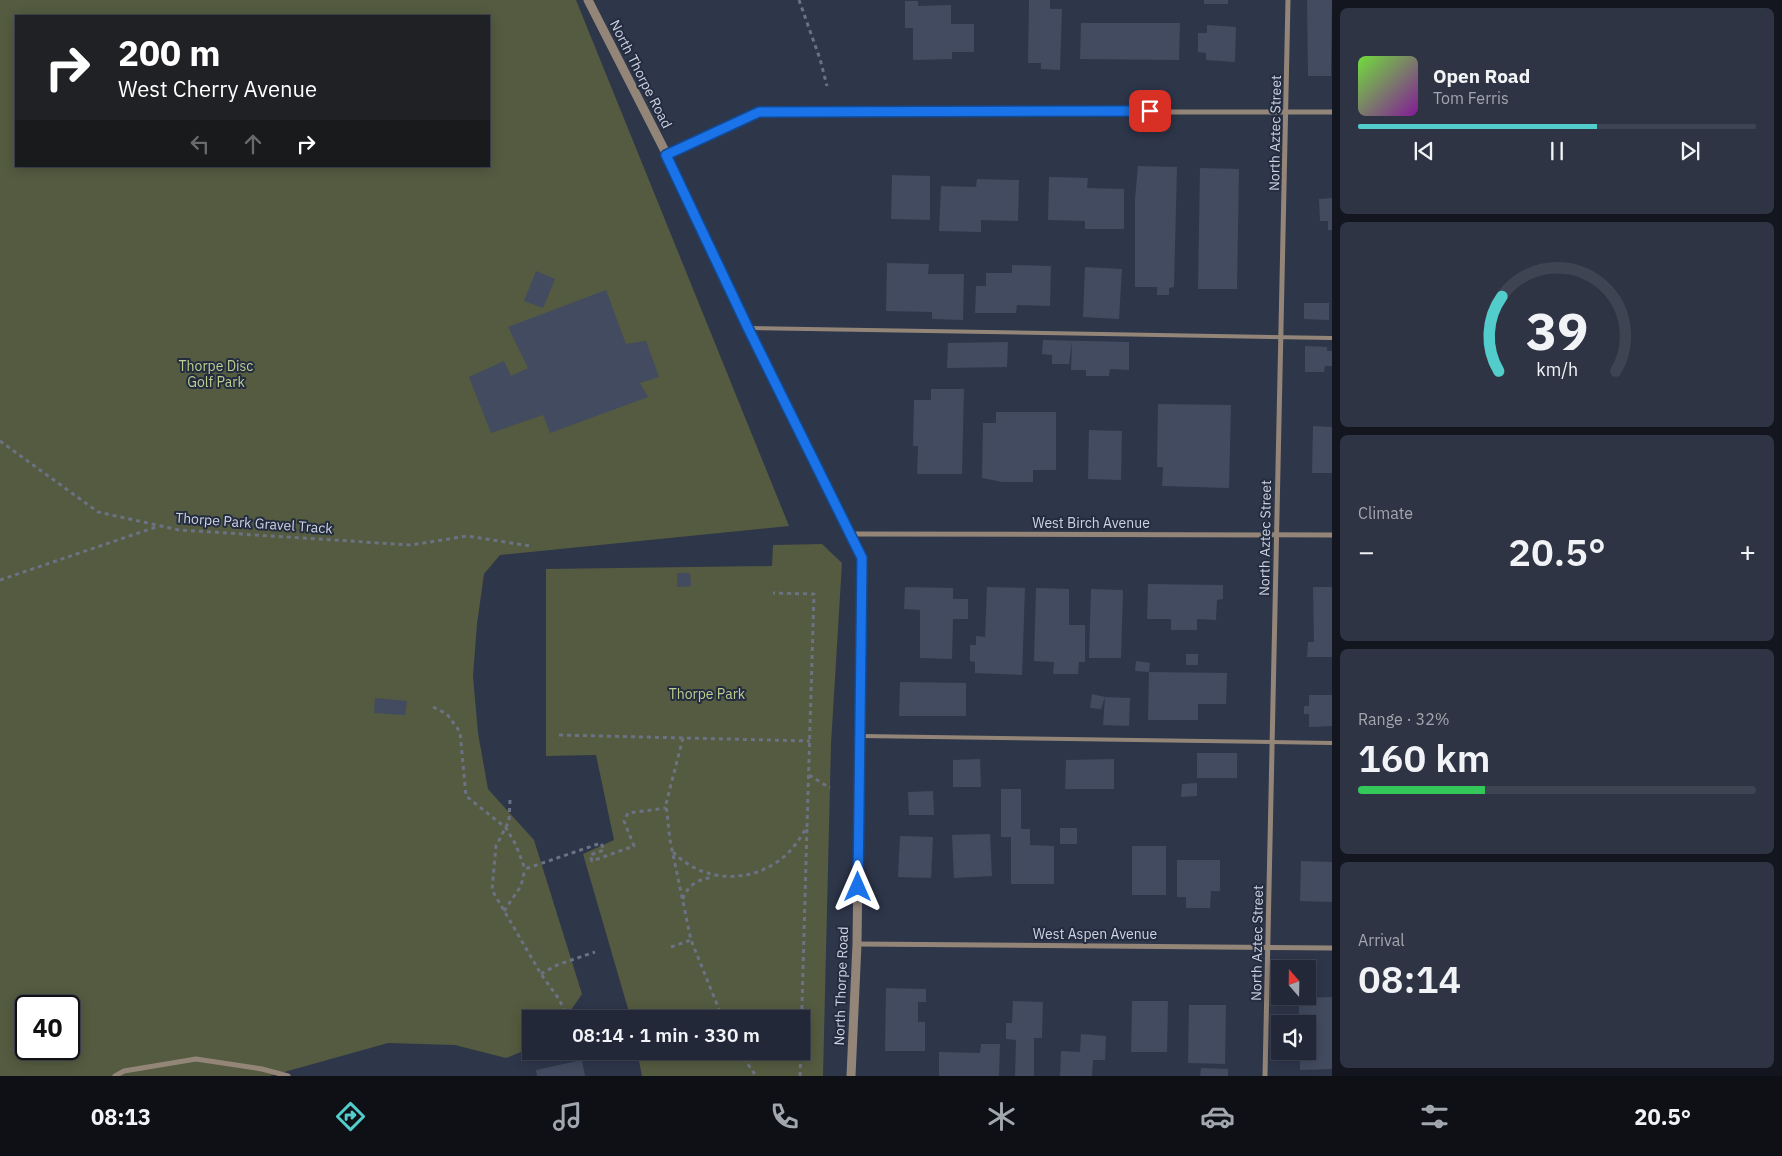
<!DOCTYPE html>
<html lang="en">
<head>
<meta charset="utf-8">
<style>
  body { margin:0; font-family:"IBM Plex Sans",sans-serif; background:#2e3443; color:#f1f3f6; height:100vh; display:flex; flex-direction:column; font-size:19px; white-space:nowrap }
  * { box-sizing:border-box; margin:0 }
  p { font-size:16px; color:#a2a6ae }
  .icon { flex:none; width:28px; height:28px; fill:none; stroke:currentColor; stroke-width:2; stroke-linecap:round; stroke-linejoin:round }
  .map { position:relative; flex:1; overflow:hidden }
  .sheet { display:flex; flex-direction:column; gap:8px; padding:8px; background:#13161f; width:450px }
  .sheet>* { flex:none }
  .banner { position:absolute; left:15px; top:15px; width:475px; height:152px; border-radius:0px; box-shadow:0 2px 12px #0003,0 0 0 1px #3f4453; background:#202124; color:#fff; overflow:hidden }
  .needle { width:32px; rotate:340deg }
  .tools { position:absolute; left:1271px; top:960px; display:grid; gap:10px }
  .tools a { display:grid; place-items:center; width:45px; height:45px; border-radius:0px; background:#222838; box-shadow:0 2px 12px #0003,0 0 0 1px #3f4453; font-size:25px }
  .speed { position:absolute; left:15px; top:995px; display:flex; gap:10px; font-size:25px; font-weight:700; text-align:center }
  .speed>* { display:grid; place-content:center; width:65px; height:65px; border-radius:50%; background:#222838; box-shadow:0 2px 12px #0003,0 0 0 1px #3f4453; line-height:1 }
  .speed .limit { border:2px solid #111; border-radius:8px; background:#fff; color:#111 }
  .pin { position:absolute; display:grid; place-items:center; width:42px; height:42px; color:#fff; margin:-21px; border-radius:10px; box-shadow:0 2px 8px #0006 }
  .me { position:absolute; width:55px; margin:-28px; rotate:0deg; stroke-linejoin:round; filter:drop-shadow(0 0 4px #0008) }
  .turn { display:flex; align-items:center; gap:18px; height:105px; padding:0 20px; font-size:22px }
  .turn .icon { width:65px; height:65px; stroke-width:2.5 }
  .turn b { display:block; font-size:35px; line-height:42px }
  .lanes { display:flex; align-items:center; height:48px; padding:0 20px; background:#0003; justify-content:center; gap:25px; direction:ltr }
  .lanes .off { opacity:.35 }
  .big { font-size:38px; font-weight:600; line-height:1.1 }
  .sheet .tile { flex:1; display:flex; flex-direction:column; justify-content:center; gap:8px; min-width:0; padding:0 18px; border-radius:8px; background:#2e3443 }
  .sheet .dial { align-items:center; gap:0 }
  .dial svg { height:130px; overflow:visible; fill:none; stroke:#3f4453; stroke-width:7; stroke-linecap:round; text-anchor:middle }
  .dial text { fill:#f1f3f6; stroke:none }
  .song { display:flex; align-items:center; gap:15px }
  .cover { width:60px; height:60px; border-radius:8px; background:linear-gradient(135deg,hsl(100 70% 55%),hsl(290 70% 35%)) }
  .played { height:5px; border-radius:2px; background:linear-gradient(90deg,#52cdcc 60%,#3f4453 60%) }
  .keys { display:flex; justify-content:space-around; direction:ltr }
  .heat { display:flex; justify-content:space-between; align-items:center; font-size:28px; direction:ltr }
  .charge { height:8px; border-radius:4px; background:linear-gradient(90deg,#34c759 32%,#3f4453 0) }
  .trip { position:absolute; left:522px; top:1010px; width:288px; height:50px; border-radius:0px; background:#222838; box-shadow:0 2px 12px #0003,0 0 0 1px #3f4453; font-weight:600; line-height:50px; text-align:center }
  .tab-bar { display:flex; height:80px; justify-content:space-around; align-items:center; background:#0e1016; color:#a2a6ae }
  .tab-bar .icon { width:35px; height:35px }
  .tab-bar .current { color:#52cdcc }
  .tab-bar b { font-size:22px; color:#f1f3f6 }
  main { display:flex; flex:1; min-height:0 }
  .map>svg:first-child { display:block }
</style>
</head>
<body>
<main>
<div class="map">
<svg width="1332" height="1076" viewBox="0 0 1332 1076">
  <rect width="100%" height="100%" fill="#2e364a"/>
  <g fill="#545b40" fill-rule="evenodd">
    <path d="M0 0H576L789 526 500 555 484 574 477 624 473 676 478 733 488 789 534 840 582 994 565 1019H531V1048L506 1058 455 1045 388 1043 270 1076H0ZM16 16H489V166H16ZM26 1006H69V1049H26Z"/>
    <path d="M822 544 842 563 831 744 823 1076H642L637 1051H801V1019H631L583 854 614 840 596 755 546 756V569L772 566 773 545Z"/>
  </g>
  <g fill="#424b60">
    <path d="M1029 0H1050V9H1062L1060 70 1041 69V63H1028Z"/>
    <rect x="1204" y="0" width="24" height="4"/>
    <path d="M1307 0H1332L1331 76H1308Z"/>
    <path d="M905 1H918V6L951 5V24H974V52H952V59L913 60V28H905Z"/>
    <path d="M1081 23H1180L1179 60 1080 59Z"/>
    <path d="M1207 25 1236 27 1235 62 1206 60V53L1198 52V33H1207Z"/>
    <path d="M1138 166 1177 167 1174 287 1169 288V295H1157V287H1135V199Z"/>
    <path d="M1200 168 1239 169 1237 289H1198Z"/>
    <path d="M892 175 930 176V220L891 219Z"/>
    <path d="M1049 177 1088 178 1087 188 1124 189V229H1085V221L1048 220Z"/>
    <path d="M977 179 1019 180 1018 221 981 220V232L939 231 941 186 976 187Z"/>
    <path d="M1332 198V230H1328V221H1320L1319 199Z"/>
    <path d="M887 263 929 264 928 274H964L963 320 932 319V312L886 311Z"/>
    <path d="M1012 265 1051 266 1050 306 1017 305 1016 313H975L976 286H986V273H1012Z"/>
    <path d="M1085 267 1122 269 1119 319 1083 317Z"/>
    <path d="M536 271 555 279 543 308 524 301Z"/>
    <path d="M606 290 626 344 646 341 659 377 640 383 648 397 550 433 543 415 491 433 469 377 504 361 511 376 528 368 508 327Z"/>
    <path d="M1304 303H1329V320L1304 319Z"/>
    <path d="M1043 340 1129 342V370L1110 369 1109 376H1086V370H1071L1072 341 1069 364H1052V355L1042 354Z"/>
    <path d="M1008 342 1007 367 947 368 948 343Z"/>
    <path d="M1305 346 1327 347V351H1332V366H1325L1324 372H1305Z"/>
    <path d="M931 389H964L962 474H917L918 446H913L914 400H931Z"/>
    <path d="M1158 404 1231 405 1229 488 1162 486 1163 467H1157Z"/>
    <path d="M996 412H1056V470H1033V482H1002L982 478 983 423H996Z"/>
    <path d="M1313 426 1332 427V473H1312Z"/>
    <path d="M1089 430 1122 431 1121 480 1088 479Z"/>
    <path d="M677 573H690L691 586 677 587Z"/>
    <path d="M1148 584 1223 585V599L1217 600 1216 620 1197 619V630H1171V619H1147Z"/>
    <path d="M905 587 953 588V599H968V619H953L952 659 920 658V610L904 609Z"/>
    <path d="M987 587 1025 588 1022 675 975 673V662L970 661V645H976V636L985 637Z"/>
    <path d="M1313 587H1332V657H1307L1308 642H1314Z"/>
    <path d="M1036 588 1069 589V625H1085V662H1079L1078 674H1053L1054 662 1034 661Z"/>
    <path d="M1091 589 1123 590 1121 658H1089Z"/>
    <rect x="1186" y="654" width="12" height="11"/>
    <path d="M1136 661 1150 663 1149 672 1135 671Z"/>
    <path d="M1149 672 1227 673 1226 704H1198V720H1148Z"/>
    <path d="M900 682 966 683V716H899Z"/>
    <path d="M1092 694 1105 697 1101 709 1090 708Z"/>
    <path d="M1309 695H1332V726L1309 727V714H1304V706H1309Z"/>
    <path d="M1105 697 1130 698 1129 726 1103 725Z"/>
    <path d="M375 698 407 701 405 715 374 713Z"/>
    <rect x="1197" y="753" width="40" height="25"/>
    <path d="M980 759 981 787H953V760Z"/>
    <path d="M1114 759V789H1065L1066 760Z"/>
    <path d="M1197 783V796L1181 797 1182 784Z"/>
    <path d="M1001 789H1021V829H1030V845L1054 846V884H1011V837H1001Z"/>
    <path d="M933 791 934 815H909L908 792Z"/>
    <rect x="1060" y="828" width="17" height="16"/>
    <path d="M990 834 992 876 954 878 952 835Z"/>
    <path d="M900 836 933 837 931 878 898 877Z"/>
    <rect x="1132" y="846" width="34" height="49"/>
    <path d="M1177 860H1220V891H1211L1210 908H1186V897H1177Z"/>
    <path d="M1301 861 1332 862V902L1300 901Z"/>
    <path d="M886 988 926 989V1002H918V1022H925V1051H885Z"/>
    <path d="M1332 997V1069L1300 1070V1051H1308V1024H1299V998Z"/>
    <path d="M1013 1001 1043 1002 1042 1038H1034V1076H1015L1016 1040 1006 1039V1023H1012Z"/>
    <path d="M1132 1001H1168L1167 1052H1131Z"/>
    <path d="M1189 1005H1226L1225 1064 1188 1063Z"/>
    <path d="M1081 1034 1106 1036 1105 1060H1093L1092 1076H1060L1061 1051 1080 1052Z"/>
    <path d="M981 1044H1000L999 1076H939V1052L980 1053Z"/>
    <path d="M582 1060 585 1076H537L536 1070Z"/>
    <path d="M1201 1068 1228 1069V1076H1200Z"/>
  </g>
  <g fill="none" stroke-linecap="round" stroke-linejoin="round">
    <g stroke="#6b7283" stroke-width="3" stroke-dasharray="4 4" stroke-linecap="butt">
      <path d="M799 0 820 59 827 86"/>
      <path d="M0 441 98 512 179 530 411 545 467 536 530 546"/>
      <path d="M0 580 159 526"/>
      <path d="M433 707 447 714 460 732 466 796 506 828 516 845 525 869 601 843 604 850 590 855 592 861 634 846 624 821 628 813 666 808"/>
      <path d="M559 735 810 741"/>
      <path d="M683 738 666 804 670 840 691 940 723 1019"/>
      <path d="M809 775 830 788"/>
      <path d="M510 800 509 821 496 846 492 890 541 974 559 999 566 1014 565 1019"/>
      <path d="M673 852C704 884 756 885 789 852 796 845 802 835 807 827L814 594 773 593"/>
      <path d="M683 899C688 884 699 879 714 877"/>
      <path d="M504 911 521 886 525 869"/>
      <path d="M671 947 691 940"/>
      <path d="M541 974 557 965 595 952"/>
      <path d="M801 1041 807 827"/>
      <path d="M563 1051V1056L589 1051"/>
      <path d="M739 1051 756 1076"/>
      <path d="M800 1076 801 1051"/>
    </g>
    <g stroke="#948579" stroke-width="4">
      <path d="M749 328 1332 338"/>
      <path d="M861 736 1332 743"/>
    </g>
    <g stroke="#948579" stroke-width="5">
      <path d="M667 155 759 112H1332"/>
      <path d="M851 534 1332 535"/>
      <path d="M857 944 1332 948"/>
      <path d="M115 1076 124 1071 196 1059 262 1069 288 1076"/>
      <path d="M1265 1076 1288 0"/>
    </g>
    <path stroke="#948579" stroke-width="9" d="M588 0 667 155 748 328 862 557 857 944 851 1076"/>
  </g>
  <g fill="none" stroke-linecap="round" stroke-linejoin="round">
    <g stroke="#114b97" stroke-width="12">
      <path id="route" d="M858 887 862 558 748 328 666 155 759 112 1150 111"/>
    </g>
    <use href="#route" stroke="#1a73e8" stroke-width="9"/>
  </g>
  <g text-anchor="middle" stroke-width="4" stroke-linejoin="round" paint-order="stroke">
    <g font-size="14" fill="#ced3e0" stroke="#242c40">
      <text transform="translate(641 74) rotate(63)" y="5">North Thorpe Road</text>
      <text transform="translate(1275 133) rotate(-89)" y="5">North Aztec Street</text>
      <text transform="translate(254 523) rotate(4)" y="5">Thorpe Park Gravel Track</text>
      <text x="1091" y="528">West Birch Avenue</text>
      <text transform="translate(1265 538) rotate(-89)" y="5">North Aztec Street</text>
      <text x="1095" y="939">West Aspen Avenue</text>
      <text transform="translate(1257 943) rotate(-89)" y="5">North Aztec Street</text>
      <text transform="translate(841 986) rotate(-88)" y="5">North Thorpe Road</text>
    </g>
    <g font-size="14" fill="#bdcd8e" stroke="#242c40">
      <text x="216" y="371">Thorpe Disc<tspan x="216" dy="16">Golf Park</tspan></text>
      <text x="707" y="699">Thorpe Park</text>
    </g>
  </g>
</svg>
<div class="tools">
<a><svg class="needle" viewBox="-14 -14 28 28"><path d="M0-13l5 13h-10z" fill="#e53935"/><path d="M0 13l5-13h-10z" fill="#a2a6ae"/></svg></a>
<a><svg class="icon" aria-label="sound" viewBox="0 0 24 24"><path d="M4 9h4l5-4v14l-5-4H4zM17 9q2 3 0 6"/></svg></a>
</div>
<div class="speed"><div class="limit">40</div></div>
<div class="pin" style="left:1150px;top:111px;background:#d93025"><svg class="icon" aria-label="arrive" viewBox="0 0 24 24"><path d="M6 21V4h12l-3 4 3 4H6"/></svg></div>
<svg class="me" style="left:858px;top:887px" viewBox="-20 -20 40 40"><path d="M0-17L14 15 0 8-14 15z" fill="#1a73e8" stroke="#fff" stroke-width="4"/></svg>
<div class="trip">08:14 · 1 min · 330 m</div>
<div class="banner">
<div class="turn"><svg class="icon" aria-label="right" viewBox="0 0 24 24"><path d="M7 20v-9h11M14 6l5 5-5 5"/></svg><div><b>200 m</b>West Cherry Avenue</div></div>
<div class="lanes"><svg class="icon off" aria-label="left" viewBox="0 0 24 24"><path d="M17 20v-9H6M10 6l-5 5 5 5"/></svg><svg class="icon off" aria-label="ahead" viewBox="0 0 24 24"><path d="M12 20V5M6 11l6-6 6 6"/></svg><svg class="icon" aria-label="right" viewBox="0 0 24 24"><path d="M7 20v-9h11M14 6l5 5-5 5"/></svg></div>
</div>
</div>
<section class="sheet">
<div class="tile">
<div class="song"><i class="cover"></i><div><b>Open Road</b><p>Tom Ferris</p></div></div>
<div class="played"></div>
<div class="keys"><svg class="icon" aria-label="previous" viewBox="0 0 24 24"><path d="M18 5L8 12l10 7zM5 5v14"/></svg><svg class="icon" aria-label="pause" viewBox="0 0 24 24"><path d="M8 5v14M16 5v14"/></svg><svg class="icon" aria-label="next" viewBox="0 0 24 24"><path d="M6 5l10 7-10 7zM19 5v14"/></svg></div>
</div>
<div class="tile dial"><svg viewBox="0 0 100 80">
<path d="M14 69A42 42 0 1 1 86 69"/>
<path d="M14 69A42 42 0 0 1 16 23" stroke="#52cdcc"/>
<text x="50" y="56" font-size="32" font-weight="700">39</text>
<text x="50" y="72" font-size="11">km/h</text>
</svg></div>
<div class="tile"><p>Climate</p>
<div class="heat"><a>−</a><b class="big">20.5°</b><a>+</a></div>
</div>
<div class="tile"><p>Range · 32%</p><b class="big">160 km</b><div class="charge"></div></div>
<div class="tile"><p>Arrival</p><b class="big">08:14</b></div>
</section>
</main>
<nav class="tab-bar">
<b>08:13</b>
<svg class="icon current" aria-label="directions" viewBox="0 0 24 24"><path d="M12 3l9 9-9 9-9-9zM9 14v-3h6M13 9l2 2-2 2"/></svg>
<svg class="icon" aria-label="music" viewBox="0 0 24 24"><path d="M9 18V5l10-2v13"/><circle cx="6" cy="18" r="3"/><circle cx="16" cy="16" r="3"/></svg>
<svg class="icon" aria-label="phone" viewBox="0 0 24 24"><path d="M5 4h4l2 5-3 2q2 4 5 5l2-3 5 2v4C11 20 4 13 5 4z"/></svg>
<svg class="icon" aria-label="climate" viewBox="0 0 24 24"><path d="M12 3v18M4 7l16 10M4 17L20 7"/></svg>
<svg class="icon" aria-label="car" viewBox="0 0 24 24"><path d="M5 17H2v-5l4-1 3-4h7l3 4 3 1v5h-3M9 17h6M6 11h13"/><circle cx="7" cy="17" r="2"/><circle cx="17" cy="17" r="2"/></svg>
<svg class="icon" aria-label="filters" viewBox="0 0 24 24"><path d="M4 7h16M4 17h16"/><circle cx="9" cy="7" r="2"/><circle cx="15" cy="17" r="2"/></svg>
<b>20.5°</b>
</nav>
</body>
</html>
